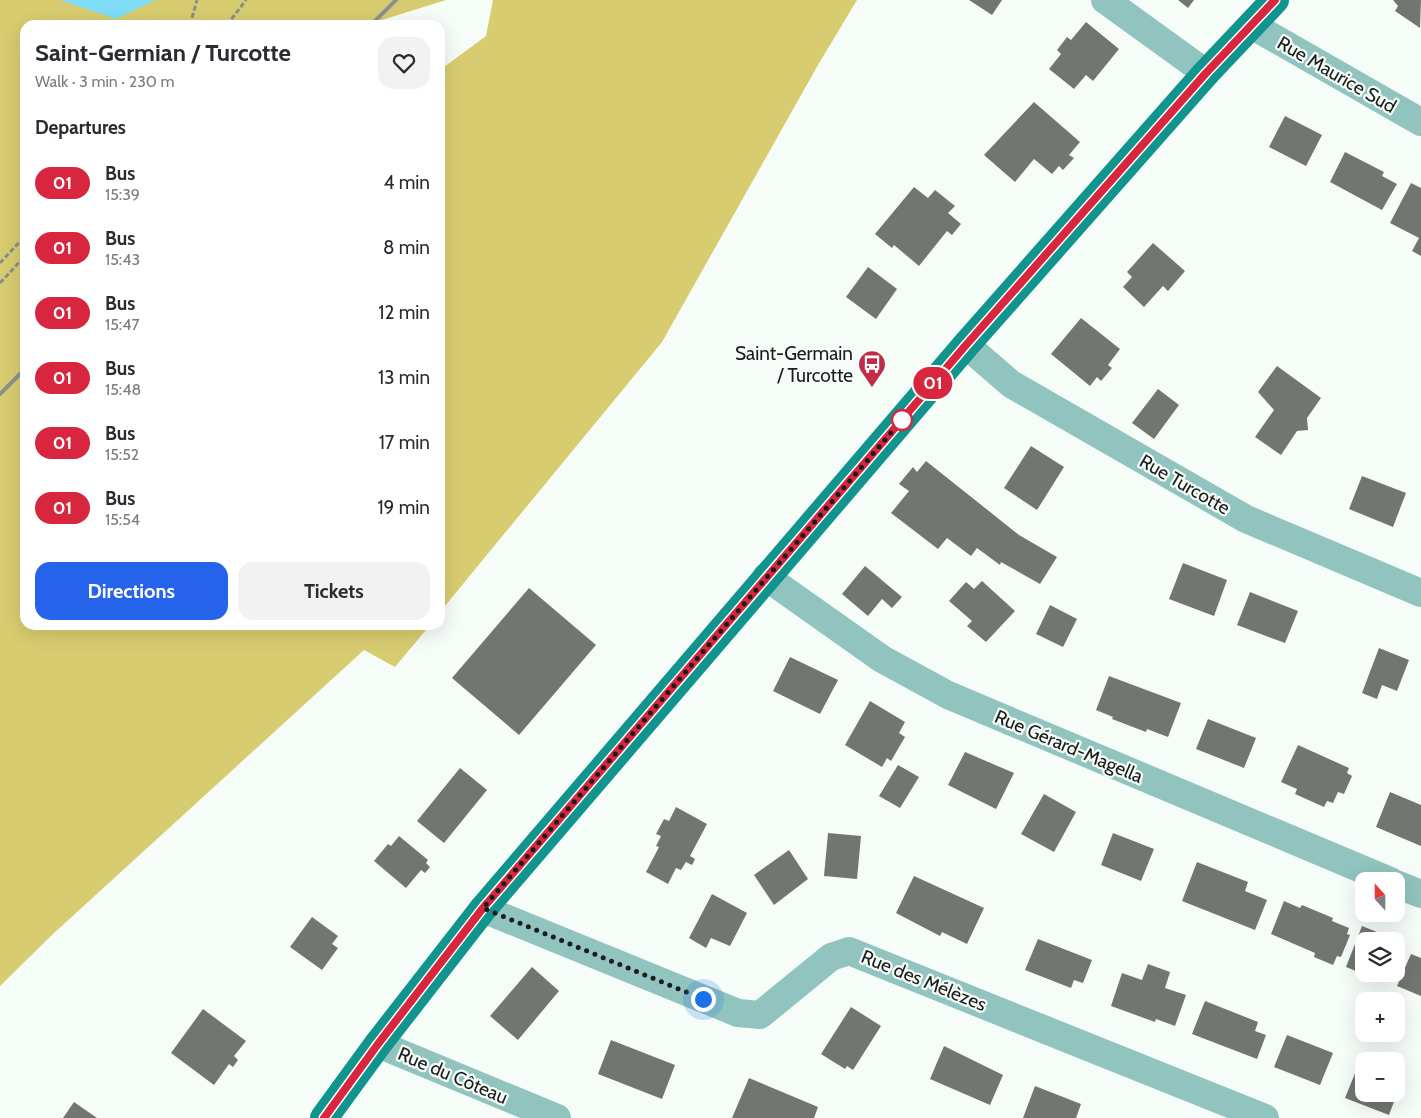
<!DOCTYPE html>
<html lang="en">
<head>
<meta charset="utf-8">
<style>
  :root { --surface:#fff; --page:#f2f2f3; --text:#2b2b33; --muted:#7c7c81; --accent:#2563eb }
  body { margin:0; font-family:Cabin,sans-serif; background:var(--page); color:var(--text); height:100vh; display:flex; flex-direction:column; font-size:19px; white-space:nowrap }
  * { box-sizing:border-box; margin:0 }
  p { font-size:16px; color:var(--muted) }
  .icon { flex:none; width:28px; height:28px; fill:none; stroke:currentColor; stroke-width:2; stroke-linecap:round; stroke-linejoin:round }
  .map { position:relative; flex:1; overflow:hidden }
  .drawer { position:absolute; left:20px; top:20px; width:425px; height:610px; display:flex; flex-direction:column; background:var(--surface); border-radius:15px; box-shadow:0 5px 20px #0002 }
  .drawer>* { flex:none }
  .badge { padding:0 10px; border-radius:16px; font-size:18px; line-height:32px }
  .needle { width:32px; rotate:339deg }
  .tools { position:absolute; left:1355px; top:872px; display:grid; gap:10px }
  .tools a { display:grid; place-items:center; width:50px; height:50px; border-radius:10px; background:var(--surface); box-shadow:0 5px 20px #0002; font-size:25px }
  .you { position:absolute; width:25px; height:25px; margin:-12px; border:4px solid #fff; border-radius:50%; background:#1a73e8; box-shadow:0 0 0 8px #1a73e833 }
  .map>.badge { position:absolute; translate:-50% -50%; box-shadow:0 0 0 2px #fff }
  h2 { padding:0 15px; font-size:19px; line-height:45px }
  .round { display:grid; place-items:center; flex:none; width:52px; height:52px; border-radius:15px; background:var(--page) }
  .headline { display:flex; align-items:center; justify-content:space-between; height:85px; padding:0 15px }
  h1 { font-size:24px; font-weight:700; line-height:38px }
  .action { display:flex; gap:10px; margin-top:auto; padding:10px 15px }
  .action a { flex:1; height:58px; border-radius:15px; background:var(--accent); color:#fff; font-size:20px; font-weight:700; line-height:58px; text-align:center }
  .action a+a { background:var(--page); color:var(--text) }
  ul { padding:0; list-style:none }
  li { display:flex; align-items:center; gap:15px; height:65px; padding:0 15px }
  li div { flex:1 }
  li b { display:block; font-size:19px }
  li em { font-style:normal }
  li .badge { min-width:55px; font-weight:700; text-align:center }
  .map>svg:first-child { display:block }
</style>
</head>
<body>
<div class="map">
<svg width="1421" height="1118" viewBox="0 0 1421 1118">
  <rect width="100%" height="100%" fill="#f6fdf8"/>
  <!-- green -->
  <g fill="#d8cc70">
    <path d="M0 0H446L366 25H25V625H430L395 667 364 650 53 934 0 986Z"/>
    <path d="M493 0H857L818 65 662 342 440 612V70L486 36Z"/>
  </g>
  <!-- water -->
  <path fill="#7fddf7" d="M60 0H155L116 19Z"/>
  <!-- building -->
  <g fill="#737670">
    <path d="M969 0H1002L992 15Z"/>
    <path d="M1178 0H1194L1188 8Z"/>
    <path d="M1393 0H1421L1420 28 1395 11 1398 6Z"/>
    <path d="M1086 22 1119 49 1093 81 1086 75 1074 89 1049 69 1061 54 1057 50 1067 37 1071 40Z"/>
    <path d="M1034 102 1080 142 1069 155 1074 158 1063 170 1059 166 1052 174 1034 159 1015 182 984 155Z"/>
    <path d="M1285 116 1322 135 1306 166 1269 147Z"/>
    <path d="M1345 152 1384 172 1382 176 1397 184 1382 210 1330 182Z"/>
    <path d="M1411 183 1421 188V256L1412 251 1419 238 1390 223Z"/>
    <path d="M914 187 928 198 935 190 955 206 948 213 961 224 952 235 947 231 919 266 894 245 892 248 875 234Z"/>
    <path d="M1153 243 1185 271 1168 291 1163 286 1144 307 1123 287 1132 277 1127 272Z"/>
    <path d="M868 267 897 289 876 319 846 297Z"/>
    <path d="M1081 318 1120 349 1108 365 1112 368 1101 381 1097 377 1090 386 1051 354Z"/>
    <path d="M1277 366 1321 398 1307 418 1308 430 1297 431 1281 455 1255 437 1274 410 1258 392Z"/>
    <path d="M1158 389 1179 405 1154 439 1132 423Z"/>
    <path d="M1031 446 1064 467 1037 510 1004 488Z"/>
    <path d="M926 461 1019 535 1057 557 1040 584 1001 562 1000 565 977 548 971 556 947 538 938 549 891 513 909 491 899 484 913 467 917 472Z"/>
    <path d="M1362 476 1406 493 1393 527 1349 509Z"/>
    <path d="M1183 563 1227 580 1214 616 1169 599Z"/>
    <path d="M865 566 902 597 892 608 882 599 868 616 842 594Z"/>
    <path d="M982 581 1015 611 986 642 967 626 972 621 949 601 966 582 974 589Z"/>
    <path d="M529 588 596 645 519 735 452 678Z"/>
    <path d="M1250 592 1298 611 1285 643 1237 625Z"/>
    <path d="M1050 605 1077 619 1063 647 1036 634Z"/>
    <path d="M1379 648 1409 660 1397 691 1382 685 1377 699 1362 693Z"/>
    <path d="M790 657 838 680 820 714 773 691Z"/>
    <path d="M1109 676 1181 703 1168 737 1147 729 1146 732 1112 719 1113 717 1096 710Z"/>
    <path d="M870 701 905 722 899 733 905 737 891 761 887 758 882 767 845 745Z"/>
    <path d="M1208 719 1256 738 1244 768 1196 749Z"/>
    <path d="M1298 745 1349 768 1347 773 1352 776 1344 794 1338 792 1333 803 1327 801 1324 807 1295 794 1297 789 1281 782Z"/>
    <path d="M965 752 1014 773 996 809 948 785Z"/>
    <path d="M898 765 919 777 900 808 879 796Z"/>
    <path d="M460 768 487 790 444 843 417 821Z"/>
    <path d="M1390 792 1421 805V846L1376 827Z"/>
    <path d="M1044 794 1076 812 1054 852 1021 834Z"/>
    <path d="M676 807 707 824 690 856 695 859 692 865 686 862 681 870 676 868 668 884 646 872 659 847 656 846 661 836 656 834 664 819 669 821Z"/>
    <path d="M828 833 861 836 857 879 824 876Z"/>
    <path d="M1113 833 1154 849 1141 881 1101 865Z"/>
    <path d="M399 836 428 860 426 863 430 867 425 873 421 870 406 888 374 861 388 844 391 846Z"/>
    <path d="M789 850 808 879 774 905 754 875Z"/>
    <path d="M1197 862 1248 882 1245 891 1267 900 1255 930 1182 901Z"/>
    <path d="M914 876 984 908 967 944 942 932 940 936 896 913Z"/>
    <path d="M712 894 747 913 730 946 711 938 706 948 689 938Z"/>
    <path d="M1284 901 1300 908 1302 905 1333 918 1332 921 1349 928 1347 934 1350 935 1341 957 1337 956 1333 965 1314 957 1315 953 1271 934Z"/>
    <path d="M312 917 338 936 332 944 338 948 322 970 290 947Z"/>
    <path d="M1362 926 1387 936 1385 941H1364V974H1387L1383 982 1346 967Z"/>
    <path d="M1038 939 1092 960 1083 983 1074 980 1071 988 1025 970Z"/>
    <path d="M1411 954 1421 958V996L1397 986Z"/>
    <path d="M1148 964 1170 972 1165 988 1186 995 1175 1026 1156 1019 1155 1022 1111 1006 1122 973 1142 980Z"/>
    <path d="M532 967 559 991 518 1040 490 1016Z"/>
    <path d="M1205 1001 1258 1022 1255 1031 1266 1035 1257 1059 1192 1034Z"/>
    <path d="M851 1007 881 1026 853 1070 847 1066 845 1069 821 1054Z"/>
    <path d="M203 1009 246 1041 234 1056 238 1060 233 1067 229 1064 214 1085 171 1053Z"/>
    <path d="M1287 1035 1333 1053 1320 1085 1274 1067Z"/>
    <path d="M611 1040 675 1065 662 1099 598 1074Z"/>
    <path d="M944 1046 1003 1075 990 1105 930 1079Z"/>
    <path d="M1358 1066 1364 1068V1094H1396V1078L1400 1080 1399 1082 1401 1083 1389 1115 1345 1098Z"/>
    <path d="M749 1078 818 1107 814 1118H732Z"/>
    <path d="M1035 1086 1081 1104 1076 1118H1023Z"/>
    <path d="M74 1102 97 1118H63Z"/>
  </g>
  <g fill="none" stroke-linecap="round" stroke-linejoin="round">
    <!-- path -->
    <g stroke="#898e8b" stroke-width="3" stroke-dasharray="5 2.5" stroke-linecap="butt">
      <path d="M190 25 197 0"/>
      <path d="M227 25 246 0"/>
      <path d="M0 263 25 236"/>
      <path d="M0 283 25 256"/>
    </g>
    <!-- street -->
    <g stroke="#91c4bf" stroke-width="28">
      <path d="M1105 0 1206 73"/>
      <path d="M1253 26 1421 122"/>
      <path d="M966 345 1011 384 1246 519 1421 593"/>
      <path d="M766 577 882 659 948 695 1390 881"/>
      <path d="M1396 884 1421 894"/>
      <path d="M483 909 738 1013 760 1015 831 957 849 951 1265 1118"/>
      <path d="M378 1044 557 1118"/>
    </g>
    <!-- primary -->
    <path stroke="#10948d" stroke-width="28" d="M324 1118 378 1044 483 909 966 345 1206 73 1275 0"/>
    <!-- rail -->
    <g stroke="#8c918e" stroke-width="4">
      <path d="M371 25 396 0"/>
      <path d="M0 394 25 369"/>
    </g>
  </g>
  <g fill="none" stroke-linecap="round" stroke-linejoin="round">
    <!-- line casing -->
    <g stroke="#fff" stroke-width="11">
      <path id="line" d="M324 1118 378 1044 483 908 966 345 1206 73 1275 0"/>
    </g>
    <!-- line -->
    <use href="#line" stroke="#d7263d" stroke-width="8"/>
    <!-- walk -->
    <path stroke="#1b1d1c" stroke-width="5" stroke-dasharray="0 9" d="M703 999 483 908 902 420"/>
  </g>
  <!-- icons -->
  <defs>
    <g id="bus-pin" transform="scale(1.4375)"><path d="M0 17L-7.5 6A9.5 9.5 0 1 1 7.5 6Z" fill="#be2d49" stroke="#f6fdf8"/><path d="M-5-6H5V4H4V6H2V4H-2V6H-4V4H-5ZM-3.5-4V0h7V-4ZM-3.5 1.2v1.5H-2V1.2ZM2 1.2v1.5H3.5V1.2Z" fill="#fff"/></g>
  </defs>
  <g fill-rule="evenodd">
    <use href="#bus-pin" x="872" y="364"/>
  </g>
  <!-- markers -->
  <circle fill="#fff" stroke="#d7263d" stroke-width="2.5" cx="902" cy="420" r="10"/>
  <g text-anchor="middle" stroke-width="4.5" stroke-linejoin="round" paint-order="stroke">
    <!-- street labels -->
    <g font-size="19" fill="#1b1d1c" stroke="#f6fdf8">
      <text transform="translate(1337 74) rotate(30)" y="7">Rue Maurice Sud</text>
      <text transform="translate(1185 484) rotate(30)" y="7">Rue Turcotte</text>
      <text transform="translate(1069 746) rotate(23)" y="7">Rue Gérard-Magella</text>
      <text transform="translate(924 980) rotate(22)" y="7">Rue des Mélèzes</text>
      <text transform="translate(453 1075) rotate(23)" y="7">Rue du Côteau</text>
    </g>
    <!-- poi labels -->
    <g font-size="19" fill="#1b1d1c" stroke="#f6fdf8" text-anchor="end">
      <text x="853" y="360">Saint-Germain<tspan x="853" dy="22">/ Turcotte</tspan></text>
    </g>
  </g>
</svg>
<div class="tools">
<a><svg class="needle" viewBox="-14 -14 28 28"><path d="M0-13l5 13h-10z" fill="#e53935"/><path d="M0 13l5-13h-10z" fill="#7c7c81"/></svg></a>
<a><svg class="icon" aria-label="layers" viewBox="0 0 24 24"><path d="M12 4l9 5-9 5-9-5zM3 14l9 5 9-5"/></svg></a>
<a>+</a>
<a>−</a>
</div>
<div class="you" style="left:703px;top:999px"></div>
<b class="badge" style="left:933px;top:383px;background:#d7263d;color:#fff">01</b>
<section class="drawer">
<div class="headline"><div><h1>Saint-Germian / Turcotte</h1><p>Walk · 3 min · 230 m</p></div><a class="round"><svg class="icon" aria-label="heart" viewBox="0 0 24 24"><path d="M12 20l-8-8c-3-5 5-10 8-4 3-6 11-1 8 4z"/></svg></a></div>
<h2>Departures</h2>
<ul>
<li><span class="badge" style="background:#d7263d;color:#fff">01</span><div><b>Bus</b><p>15:39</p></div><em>4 min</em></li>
<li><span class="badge" style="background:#d7263d;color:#fff">01</span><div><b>Bus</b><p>15:43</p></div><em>8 min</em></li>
<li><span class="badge" style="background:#d7263d;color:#fff">01</span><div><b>Bus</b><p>15:47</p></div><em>12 min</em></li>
<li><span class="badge" style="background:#d7263d;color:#fff">01</span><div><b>Bus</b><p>15:48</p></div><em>13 min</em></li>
<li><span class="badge" style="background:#d7263d;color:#fff">01</span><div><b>Bus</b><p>15:52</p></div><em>17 min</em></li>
<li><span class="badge" style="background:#d7263d;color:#fff">01</span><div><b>Bus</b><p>15:54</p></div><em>19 min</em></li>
</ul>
<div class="action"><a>Directions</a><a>Tickets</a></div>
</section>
</div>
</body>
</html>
